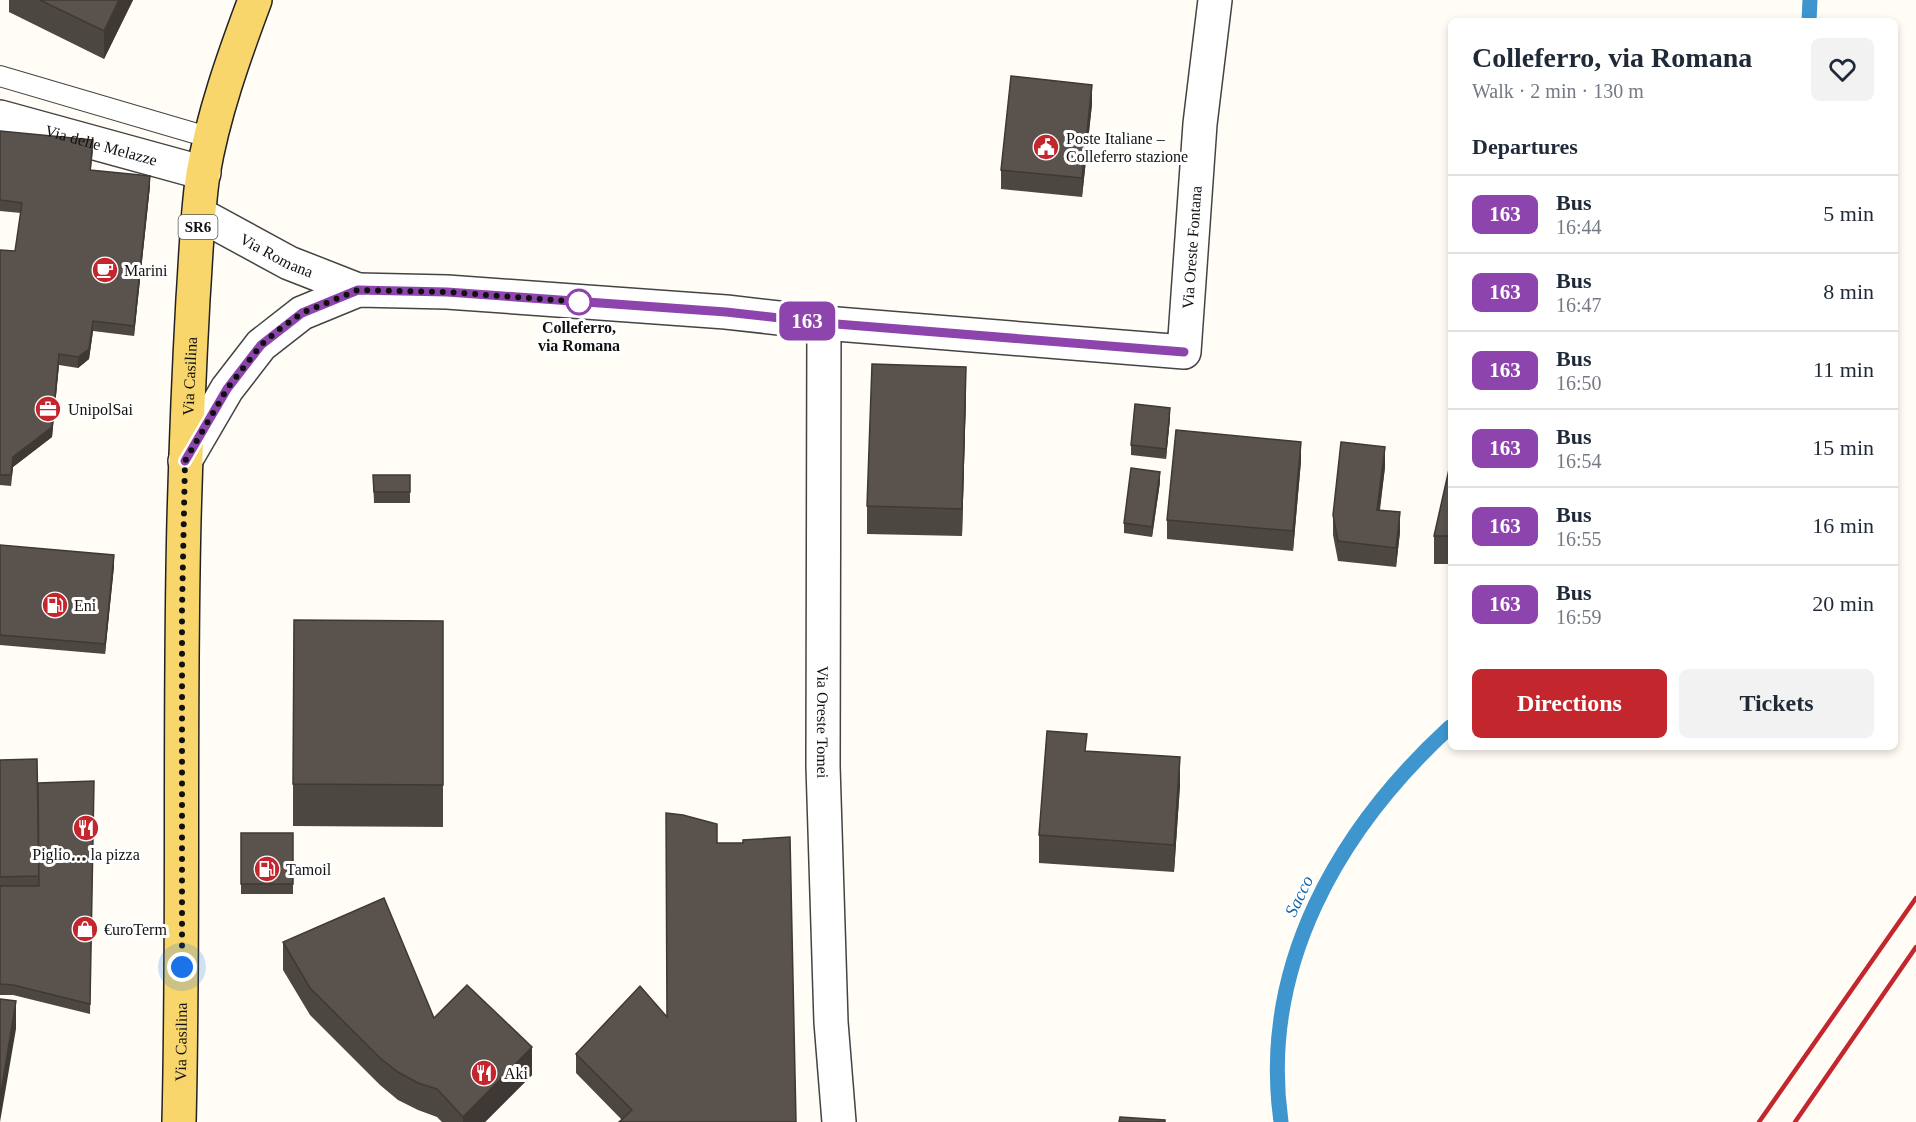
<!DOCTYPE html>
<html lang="en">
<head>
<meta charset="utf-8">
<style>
  :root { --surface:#fff; --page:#f2f2f3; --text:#1f2937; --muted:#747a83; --line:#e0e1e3; --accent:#c4262e }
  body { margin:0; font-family:Georgia,serif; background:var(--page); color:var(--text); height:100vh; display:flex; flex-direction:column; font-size:22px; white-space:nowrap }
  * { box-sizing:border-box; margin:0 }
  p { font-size:20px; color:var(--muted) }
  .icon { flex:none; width:33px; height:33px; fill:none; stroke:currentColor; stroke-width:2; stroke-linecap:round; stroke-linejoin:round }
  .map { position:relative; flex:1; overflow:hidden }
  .details { position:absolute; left:1448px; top:18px; width:450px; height:732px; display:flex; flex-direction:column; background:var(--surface); border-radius:9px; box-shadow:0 3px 9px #0003 }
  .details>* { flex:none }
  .badge { padding:0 12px; border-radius:9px; font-size:21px; line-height:39px }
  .you { position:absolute; width:30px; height:30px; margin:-15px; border:4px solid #fff; border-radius:50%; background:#1a73e8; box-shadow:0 0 0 9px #1a73e833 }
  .map>.badge { position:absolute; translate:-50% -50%; box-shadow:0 0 0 3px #fff }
  h2 { padding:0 24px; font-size:22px; line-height:54px }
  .round { display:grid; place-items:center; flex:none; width:63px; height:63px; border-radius:9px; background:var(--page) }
  .overview { display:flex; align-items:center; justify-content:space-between; height:102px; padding:0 24px }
  h1 { font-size:28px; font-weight:600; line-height:45px }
  .cta { display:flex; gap:12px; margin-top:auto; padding:12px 24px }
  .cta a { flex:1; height:69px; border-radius:9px; background:var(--accent); color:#fff; font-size:24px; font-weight:600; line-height:69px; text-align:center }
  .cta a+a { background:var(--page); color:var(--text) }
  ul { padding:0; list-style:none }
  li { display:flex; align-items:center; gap:18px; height:78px; padding:0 24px; border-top:2px solid var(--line) }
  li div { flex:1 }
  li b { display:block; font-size:22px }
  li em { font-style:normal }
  li .badge { min-width:66px; font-weight:700; text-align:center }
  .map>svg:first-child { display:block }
</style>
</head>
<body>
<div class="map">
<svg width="1916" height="1122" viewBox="0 0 1916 1122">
  <rect width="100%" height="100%" fill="#fffdf5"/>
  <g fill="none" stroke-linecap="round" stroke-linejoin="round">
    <!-- stream -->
    <g stroke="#3f96cf" stroke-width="15">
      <path d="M1809 21 1810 0"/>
      <path d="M1281 1122C1259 966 1339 829 1450 727"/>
    </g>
    <!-- lane casing -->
    <g stroke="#444" stroke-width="22">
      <path id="lane" d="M0 76 211 138"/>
    </g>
    <!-- street casing -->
    <g stroke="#444" stroke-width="36">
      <g id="street">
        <path id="s1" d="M0 117 204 173"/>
        <path id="s2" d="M199 214 289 263 358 290"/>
        <path id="s3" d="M824 323 823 766 831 1022 839 1122"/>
        <path id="s4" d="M185 461 227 389 261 345 302 313 358 290 447 292 726 312 824 323 1184 352 1200 124 1215 0"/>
      </g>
    </g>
    <!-- primary casing -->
    <g stroke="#222" stroke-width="36">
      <g id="primary">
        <path id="s5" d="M179 1122C184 921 179 721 184 520 186 446 189 372 193 299 196 257 197 215 203 174 213 115 234 56 255 0"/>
      </g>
    </g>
    <!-- lane -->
    <use href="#lane" stroke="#fff" stroke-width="20"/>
    <!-- street -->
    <use href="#street" stroke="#fff" stroke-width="33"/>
    <!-- primary -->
    <use href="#primary" stroke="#f9d66b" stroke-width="33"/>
    <!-- rail -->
    <g stroke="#c4262e" stroke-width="4.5">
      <path d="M1759 1122 1916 898"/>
      <path d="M1795 1122 1916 947"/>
    </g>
  </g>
  <!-- wall -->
  <g fill="#4d4742">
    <path d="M9 0H133L104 59 9 12Z"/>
    <path d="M1092 104 1082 197 1001 189V170Z"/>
    <path d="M0 131 93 150 91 170 150 186 134 336 93 331 89 359 78 368 59 365 52 437 13 467 11 486 0 485V250L15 251 21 213 0 211Z"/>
    <path d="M966 395 962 536 867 534V506Z"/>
    <path d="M1170 418 1166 459 1131 455V445Z"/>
    <path d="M1301 461 1293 551 1167 539V520Z"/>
    <path d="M1450 465V564H1434V536Z"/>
    <path d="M1385 467 1380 510 1400 532 1396 567 1338 561 1333 535V515Z"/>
    <path d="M373 475H410V503H374Z"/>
    <path d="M1160 482 1152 537 1124 533V523Z"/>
    <path d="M0 545 114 566 105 654 0 645Z"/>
    <path d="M443 621V827L293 826V784Z"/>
    <path d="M1087 751 1180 785 1174 872 1039 863V835Z"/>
    <path d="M0 760 38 849 94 781 90 1014 13 995H0Z"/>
    <rect x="241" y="833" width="52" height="61"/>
    <path d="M717 843 796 1122 622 1120 576 1073V1054L667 1017Z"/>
    <path d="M283 942 434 1018 532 1075 485 1122H442L437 1117 418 1110 398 1100 380 1085 310 1015 283 970Z"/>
  </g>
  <!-- shaded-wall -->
  <g fill="#3f3936">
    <path d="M119 0H133L104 59V31Z"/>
    <path d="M1092 85V104L1082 197V178Z"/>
    <path d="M150 176V186L134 336V326Z"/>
    <path d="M93 321V331L89 359 78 368V357Z"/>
    <path d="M59 354V365L52 437 13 467 11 486 13 457Z"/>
    <path d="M966 367V395L962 536V509Z"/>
    <path d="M1170 408V418L1166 459V449Z"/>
    <path d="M1301 442V461L1293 551V531Z"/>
    <path d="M1385 447V467L1377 529V510Z"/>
    <path d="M1160 472V482L1152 537V527Z"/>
    <path d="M1400 512V532L1396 567V548Z"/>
    <path d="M114 555V566L105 654V644Z"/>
    <path d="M1180 757V785L1174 872V845Z"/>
    <path d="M16 1001V1029L0 1122V1098Z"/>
    <path d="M532 1047V1075L485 1122H463V1117Z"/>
  </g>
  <!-- building -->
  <g fill="#5a524d" stroke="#3f3936" stroke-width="1.5">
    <path d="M40 0H119L104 31Z"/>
    <path d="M1011 76 1092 85 1082 178 1001 170Z"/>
    <path d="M0 131 93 140 90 170 150 176 134 326 93 321 89 349 78 357 59 354 52 427 13 457 11 475H0V250L15 251 22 203 0 200Z"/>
    <path d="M872 364 966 367 962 509 867 506Z"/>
    <path d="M1135 404 1170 408 1166 449 1131 445Z"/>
    <path d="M1176 430 1301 442 1293 531 1167 520Z"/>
    <path d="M1341 442 1385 447 1377 510 1400 512 1396 548 1338 541 1333 515Z"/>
    <path d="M1450 465V536H1434Z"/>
    <path d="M1131 468 1160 472 1152 527 1124 523Z"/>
    <path d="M373 475H410V492H374Z"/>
    <path d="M0 545 114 555 105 644 0 635Z"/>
    <path d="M294 620 443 621V785L293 784Z"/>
    <path d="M1047 731 1087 734 1085 751 1180 757 1174 845 1039 835Z"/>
    <path d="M37 759 39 876 0 877V760Z"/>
    <path d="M94 781 90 1004 13 985 0 984V886H39L38 783Z"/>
    <path d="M666 813 683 815 717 824V843H743V840L790 837 796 1122H619L632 1110 576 1054 640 986 667 1017Z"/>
    <rect x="241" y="833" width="52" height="51"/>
    <path d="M384 898 434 1018 467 985 532 1047 463 1117 437 1089 418 1083 398 1072 380 1058 310 988 283 942Z"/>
    <path d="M0 999 16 1001 0 1098Z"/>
    <path d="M1120 1117 1165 1120V1122H1119Z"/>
  </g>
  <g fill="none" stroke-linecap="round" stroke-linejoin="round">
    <!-- line casing -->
    <g stroke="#fff" stroke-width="14">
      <path id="line" d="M185 461 227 389 261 345 302 313 358 290 447 292 726 312 824 323 1184 352"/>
    </g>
    <!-- line -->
    <use href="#line" stroke="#8e44ad" stroke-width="9"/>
    <!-- walk -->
    <path stroke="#111" stroke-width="6" stroke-dasharray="0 10.8" d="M182 967V610L185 461 227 389 261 345 281 328 302 313 358 290 447 292 581 302H579"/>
  </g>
  <!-- icons -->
  <defs>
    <g id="civic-disc" transform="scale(1.35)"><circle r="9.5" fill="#c4262e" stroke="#fff"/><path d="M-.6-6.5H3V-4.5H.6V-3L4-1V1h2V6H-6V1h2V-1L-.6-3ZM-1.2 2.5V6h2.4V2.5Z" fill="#fff"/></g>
    <g id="cafe-disc" transform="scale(1.35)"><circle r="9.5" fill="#c4262e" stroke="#fff"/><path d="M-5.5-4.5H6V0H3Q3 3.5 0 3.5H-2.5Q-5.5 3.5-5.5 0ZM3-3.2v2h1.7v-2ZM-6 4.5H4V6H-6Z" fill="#fff"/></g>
    <g id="office-disc" transform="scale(1.35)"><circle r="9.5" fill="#c4262e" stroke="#fff"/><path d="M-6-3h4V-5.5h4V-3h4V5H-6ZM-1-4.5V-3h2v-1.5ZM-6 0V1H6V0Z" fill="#fff"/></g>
    <g id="fuel-disc" transform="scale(1.35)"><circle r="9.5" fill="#c4262e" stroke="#fff"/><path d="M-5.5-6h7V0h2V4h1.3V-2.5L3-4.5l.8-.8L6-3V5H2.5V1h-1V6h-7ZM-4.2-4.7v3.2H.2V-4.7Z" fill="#fff"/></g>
    <g id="restaurant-disc" transform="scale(1.35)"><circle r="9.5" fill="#c4262e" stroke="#fff"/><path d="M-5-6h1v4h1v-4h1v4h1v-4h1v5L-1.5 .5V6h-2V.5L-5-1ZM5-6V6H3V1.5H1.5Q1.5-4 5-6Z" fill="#fff"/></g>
    <g id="shop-disc" transform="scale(1.35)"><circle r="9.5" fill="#c4262e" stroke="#fff"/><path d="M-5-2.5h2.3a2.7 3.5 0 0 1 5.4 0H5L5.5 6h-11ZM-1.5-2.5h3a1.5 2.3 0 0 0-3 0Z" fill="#fff"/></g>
  </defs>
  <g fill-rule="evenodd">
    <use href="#civic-disc" x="1046" y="147"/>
    <use href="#cafe-disc" x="105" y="270"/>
    <use href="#office-disc" x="48" y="409"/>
    <use href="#fuel-disc" x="55" y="605"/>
    <use href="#restaurant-disc" x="86" y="828"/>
    <use href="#fuel-disc" x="267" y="869"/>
    <use href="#shop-disc" x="85" y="929"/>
    <use href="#restaurant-disc" x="484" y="1073"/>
  </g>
  <!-- markers -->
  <circle fill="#fff" stroke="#8e44ad" stroke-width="3" cx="579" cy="302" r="12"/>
  <g text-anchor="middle" stroke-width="6" stroke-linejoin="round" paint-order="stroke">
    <!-- shield labels -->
    <rect fill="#fff" stroke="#585858" stroke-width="1.5" x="178.5" y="215" width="39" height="24" rx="4.5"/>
    <g font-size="15" font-weight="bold" fill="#111">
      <text x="198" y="232">SR6</text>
    </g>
    <!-- poi labels -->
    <g font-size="16" fill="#111" stroke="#fff" text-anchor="start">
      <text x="1066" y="144">Poste Italiane –<tspan x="1066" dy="18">Colleferro stazione</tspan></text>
      <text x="124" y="276">Marini</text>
      <text x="68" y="415">UnipolSai</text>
      <text x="74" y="611">Eni</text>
      <text x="86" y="860" text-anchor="middle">Piglio… la pizza</text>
      <text x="286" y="875">Tamoil</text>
      <text x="104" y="935">€uroTerm</text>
      <text x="504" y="1079">Aki</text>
    </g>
    <!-- street labels -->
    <g font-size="16" fill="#111" stroke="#fff">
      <text dy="6" stroke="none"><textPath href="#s1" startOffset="105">Via delle Melazze</textPath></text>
      <text dy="6" stroke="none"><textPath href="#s4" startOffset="1185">Via Oreste Fontana</textPath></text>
      <text dy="6" stroke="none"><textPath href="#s2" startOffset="88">Via Romana</textPath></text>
      <text dy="6" stroke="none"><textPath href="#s5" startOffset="746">Via Casilina</textPath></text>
      <text dy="6" stroke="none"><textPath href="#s3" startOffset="399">Via Oreste Tomei</textPath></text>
      <text dy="6" stroke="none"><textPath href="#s5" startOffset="80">Via Casilina</textPath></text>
    </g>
    <!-- stop labels -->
    <g font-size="16" font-weight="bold" fill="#111" stroke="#fff">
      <text x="579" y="333">Colleferro,<tspan x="579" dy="18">via Romana</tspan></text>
    </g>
    <!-- water labels -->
    <g font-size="18" font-style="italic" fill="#1768a6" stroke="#fff">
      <text transform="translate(1299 896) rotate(-64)" y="6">Sacco</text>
    </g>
  </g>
</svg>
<div class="you" style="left:182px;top:967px"></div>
<b class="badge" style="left:807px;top:321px;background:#8e44ad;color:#fff">163</b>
<section class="details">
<div class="overview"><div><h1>Colleferro, via Romana</h1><p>Walk · 2 min · 130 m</p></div><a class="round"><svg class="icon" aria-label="heart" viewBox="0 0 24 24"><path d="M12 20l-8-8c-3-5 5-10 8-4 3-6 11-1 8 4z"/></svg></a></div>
<h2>Departures</h2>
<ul>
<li><span class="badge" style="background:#8e44ad;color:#fff">163</span><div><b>Bus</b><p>16:44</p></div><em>5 min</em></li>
<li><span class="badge" style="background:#8e44ad;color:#fff">163</span><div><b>Bus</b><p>16:47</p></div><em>8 min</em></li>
<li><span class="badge" style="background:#8e44ad;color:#fff">163</span><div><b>Bus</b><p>16:50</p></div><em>11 min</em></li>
<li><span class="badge" style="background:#8e44ad;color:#fff">163</span><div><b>Bus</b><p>16:54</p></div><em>15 min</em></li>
<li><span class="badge" style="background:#8e44ad;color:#fff">163</span><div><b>Bus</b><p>16:55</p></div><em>16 min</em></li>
<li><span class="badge" style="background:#8e44ad;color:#fff">163</span><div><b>Bus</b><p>16:59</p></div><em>20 min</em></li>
</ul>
<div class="cta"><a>Directions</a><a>Tickets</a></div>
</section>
</div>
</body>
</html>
